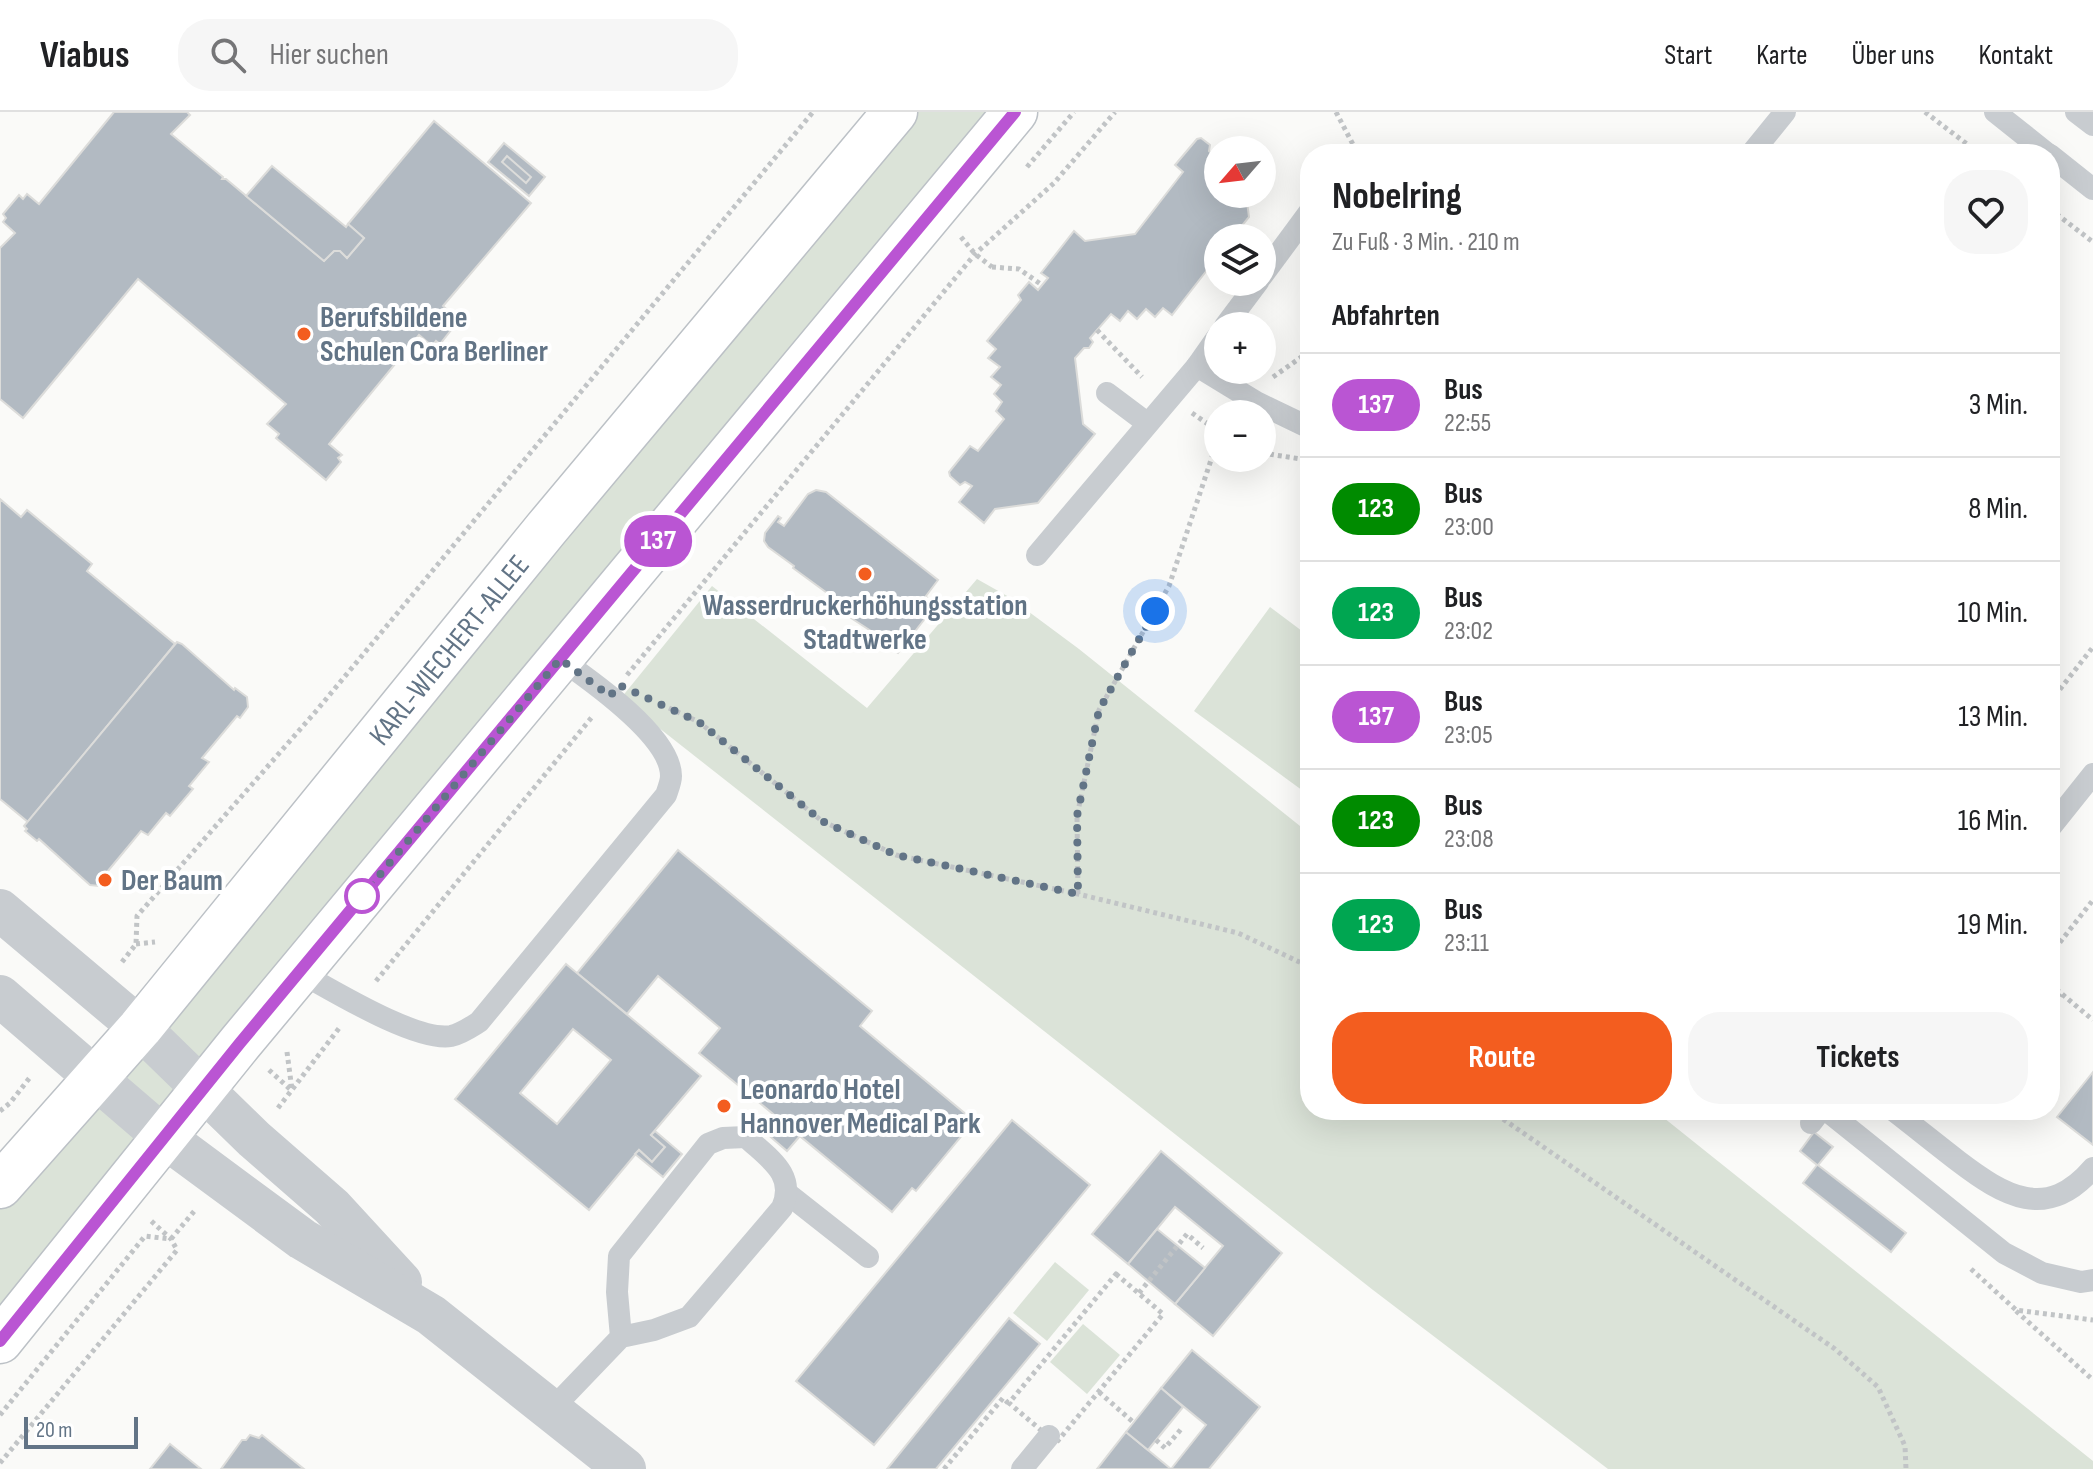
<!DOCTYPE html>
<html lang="de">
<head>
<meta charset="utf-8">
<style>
  :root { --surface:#fff; --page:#f6f6f6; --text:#202124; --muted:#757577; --line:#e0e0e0; --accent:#f35d1f }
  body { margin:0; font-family:"Sofia Sans Condensed",sans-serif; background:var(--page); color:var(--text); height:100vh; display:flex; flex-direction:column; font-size:30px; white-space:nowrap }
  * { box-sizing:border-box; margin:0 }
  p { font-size:26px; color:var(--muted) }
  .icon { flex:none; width:44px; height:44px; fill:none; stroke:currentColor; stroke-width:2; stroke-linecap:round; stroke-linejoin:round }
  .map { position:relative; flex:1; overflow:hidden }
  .panel { position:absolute; left:1300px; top:32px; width:760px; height:976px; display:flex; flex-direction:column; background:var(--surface); border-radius:32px; box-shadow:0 8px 32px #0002 }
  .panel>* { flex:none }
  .badge { padding:0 16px; border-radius:26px; font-size:28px; line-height:52px }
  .needle { width:52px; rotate:242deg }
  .fabs { position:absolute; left:1204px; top:24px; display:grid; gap:16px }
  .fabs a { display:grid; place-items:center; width:72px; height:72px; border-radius:50%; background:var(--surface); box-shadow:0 8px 32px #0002; font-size:40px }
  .scale { position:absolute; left:24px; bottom:20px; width:114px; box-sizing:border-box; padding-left:8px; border:4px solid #627486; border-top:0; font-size:22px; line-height:28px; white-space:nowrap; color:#627486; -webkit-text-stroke:6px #fff; paint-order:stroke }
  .you { position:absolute; width:40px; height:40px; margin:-20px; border:6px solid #fff; border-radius:50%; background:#1a73e8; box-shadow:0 0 0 12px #1a73e833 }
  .map>.badge { position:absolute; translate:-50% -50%; box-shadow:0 0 0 4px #fff }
  h2 { padding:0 32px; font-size:30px; line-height:72px }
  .round { display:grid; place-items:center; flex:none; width:84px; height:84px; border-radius:32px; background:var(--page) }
  .summary { display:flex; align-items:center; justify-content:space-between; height:136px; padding:0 32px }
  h1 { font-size:38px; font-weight:700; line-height:60px }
  .action { display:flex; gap:16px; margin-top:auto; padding:16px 32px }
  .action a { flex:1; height:92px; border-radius:32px; background:var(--accent); color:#fff; font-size:32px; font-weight:700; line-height:92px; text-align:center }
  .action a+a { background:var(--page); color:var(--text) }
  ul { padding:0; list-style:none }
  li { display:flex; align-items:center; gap:24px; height:104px; padding:0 32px; border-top:2px solid var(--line) }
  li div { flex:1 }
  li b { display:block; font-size:30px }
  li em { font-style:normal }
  li .badge { min-width:88px; font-weight:700; text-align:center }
  header { display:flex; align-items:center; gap:48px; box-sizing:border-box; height:112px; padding:0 40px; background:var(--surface); border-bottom:2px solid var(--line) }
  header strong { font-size:38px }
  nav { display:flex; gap:44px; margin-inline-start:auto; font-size:28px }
  .search { width:560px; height:72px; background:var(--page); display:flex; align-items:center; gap:20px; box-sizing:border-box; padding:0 28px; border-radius:32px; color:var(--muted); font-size:30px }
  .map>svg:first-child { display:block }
</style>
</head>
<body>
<header>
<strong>Viabus</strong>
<div class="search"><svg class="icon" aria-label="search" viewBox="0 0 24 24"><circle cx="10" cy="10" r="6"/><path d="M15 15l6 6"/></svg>Hier suchen</div>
<nav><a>Start</a><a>Karte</a><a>Über uns</a><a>Kontakt</a></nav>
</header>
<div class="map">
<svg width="2093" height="1357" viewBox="0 0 2093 1357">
  <rect width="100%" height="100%" fill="#fafaf8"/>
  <!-- green -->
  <g fill="#dbe3d8">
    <path d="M895 0H1016L0 1229V1080Z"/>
    <path d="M977 467 1009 485 1079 537 1310 722V998H1654L2093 1349V1357H1608L1373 1178 621 586 712 474 867 596Z"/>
    <path d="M1270 495 1310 525V684L1194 599Z"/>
    <path d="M1055 1150 1089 1178 1047 1229 1013 1201Z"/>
    <path d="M1083 1212 1120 1243 1087 1282 1050 1250Z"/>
  </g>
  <!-- building -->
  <g fill="#b2bac2" stroke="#dcdcda" stroke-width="2" fill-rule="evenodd">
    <path d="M114 0H187L190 3 171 22 223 65 222 67H226L324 149 334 139H340L347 146 364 126 348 112 434 9 531 91 443 194 455 205 451 209 455 213 440 232 436 229 432 234 419 223 329 332 342 343 338 346 341 350 326 368 276 326 279 322 267 312 286 292 138 167 23 306 0 287V136L15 121 3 110 6 106 3 102 19 83 23 87 27 82 39 92Z"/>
    <path d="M1201 26 1210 33 1209 39 1216 44 1218 41V82H1246L1249 105 1232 126H1218V144L1172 203 1163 196 1155 205 1146 197 1137 207 1128 199 1120 209 1111 202 1090 226 1093 230 1089 236H1084L1075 246 1083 312 1095 322 1038 391 995 397 984 411 959 390 972 374 965 370 960 373 950 364 949 360 970 334 978 339 1004 307 996 299 1002 290 994 282 1001 273 991 265 1000 255 988 246 996 237 987 229 1021 188 1018 183 1029 170 1038 178 1048 166 1041 161 1074 119 1085 129 1135 122 1183 60 1175 53 1197 27Z"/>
    <path d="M504 31 545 65 529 84 488 50Z"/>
    <path d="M507 44 531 65 526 71 502 50Z"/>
    <path d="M272 54 346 115 348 112 364 126 347 146 340 139H334L324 149 246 84Z"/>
    <path d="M816 378 826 380 938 468 926 484 931 493 927 504 898 541 895 539 897 536 848 504 836 492 838 489 793 456 794 454 768 435 764 429 765 421 778 404 781 406 778 410 784 414 808 382Z"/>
    <path d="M0 387 21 405 27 398 92 452 87 459 175 532 28 710 0 687Z"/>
    <path d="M177 530 182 532 234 578 235 576 247 585 248 595 240 606 237 604 202 646 209 650 189 674 193 677 170 704 166 701 148 723 141 719 107 760 109 762 99 774 90 773 39 727 37 729 25 719 27 717 24 714Z"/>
    <path d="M678 738 872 899 860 914 974 1009 916 1079 912 1076 892 1100 699 941 720 916 658 864 627 902 577 861Z"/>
    <path d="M566 852 701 964 651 1023 665 1035 652 1050 639 1038 589 1098 455 987ZM573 917 611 948 557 1012 520 981Z"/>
    <path d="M2093 960V1033L2057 1005Z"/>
    <path d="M779 1006 800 1024 787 1039 766 1021Z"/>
    <path d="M1012 1008 1090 1073 874 1333 796 1269Z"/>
    <path d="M655 1019 682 1042 663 1065 635 1042 639 1038 652 1050 665 1035 651 1023Z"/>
    <path d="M1814 1020 1833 1035 1818 1053 1906 1121 1891 1140 1803 1071 1817 1053 1800 1039Z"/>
    <path d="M1161 1039 1282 1141 1213 1224 1175 1192 1223 1134 1175 1095 1128 1152 1092 1122Z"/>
    <path d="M1157 1117 1205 1156 1175 1192 1128 1152Z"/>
    <path d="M1009 1206 1040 1232 936 1357H887Z"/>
    <path d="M1192 1238 1260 1295 1209 1357H1097L1126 1320 1171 1357 1206 1313 1161 1276Z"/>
    <path d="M1161 1276 1183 1295 1148 1338 1126 1320Z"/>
    <path d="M250 1323 259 1326 262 1323 304 1357H221L242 1328H246Z"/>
    <path d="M170 1332 201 1357H150Z"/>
  </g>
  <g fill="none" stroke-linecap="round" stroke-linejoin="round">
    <!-- secondary casing -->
    <g stroke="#bcc1c6" stroke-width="47">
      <g id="secondary">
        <path d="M0 1074 140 916 546 417 895 0"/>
        <path d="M0 1229 240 931 1015 0"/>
      </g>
    </g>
    <!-- path -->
    <g stroke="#c1c4c6" stroke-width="5" stroke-dasharray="4 4" stroke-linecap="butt">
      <path d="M1336 0 1358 42"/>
      <path d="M1925 0 1980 42"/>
      <path d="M1027 55 1074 0"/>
      <path d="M2050 97 2093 130"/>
      <path d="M961 125 975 142 992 155"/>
      <path d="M992 155 1019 157 1042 173"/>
      <path d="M1097 218 1142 265"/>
      <path d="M1273 265 1310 239"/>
      <path d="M1192 301 1218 319"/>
      <path d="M1262 341 1301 347"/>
      <path d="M627 563 975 142 1054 71 1115 0"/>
      <path d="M2050 590 2093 535"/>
      <path d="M669 596 699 610 822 709 896 743 1078 782 1238 821 1310 855"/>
      <path d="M1078 782 1077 704 1099 598 1169 474 1218 327"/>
      <path d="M136 832 155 830"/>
      <path d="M2050 843 2093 788"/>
      <path d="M122 850 136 832 137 804 317 598 813 0"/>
      <path d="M376 869 592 605"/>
      <path d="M2050 872 2093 908"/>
      <path d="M2050 897 2061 882"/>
      <path d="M287 940 292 978"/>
      <path d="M269 958 291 978"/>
      <path d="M278 996 340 915"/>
      <path d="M1490 998 1835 1237 1878 1275 1905 1334 1906 1357"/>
      <path d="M0 999 10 991 31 964"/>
      <path d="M171 1127 196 1097"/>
      <path d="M1971 1157 2016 1198 2093 1208"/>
      <path d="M1116 1162 1163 1202 1056 1331 1009 1291Z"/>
      <path d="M1139 1181 1187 1122 1203 1136"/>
      <path d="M2016 1199 2093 1268"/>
      <path d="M1099 1280 1133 1310"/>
      <path d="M0 1303 145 1124 170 1127"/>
      <path d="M1156 1328 1165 1336 1182 1316"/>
      <path d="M0 1351 177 1138 171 1127 149 1107"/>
      <path d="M944 1357 1003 1286 1008 1291"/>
    </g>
    <!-- service -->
    <g stroke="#c8ccd0" stroke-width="22">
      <path d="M1995 0 2048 42"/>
      <path d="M2076 0 2093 13"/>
      <path d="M1751 42 1785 0"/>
      <path d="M2050 43 2093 77"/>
      <path d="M1262 164 1310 99"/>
      <path d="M1225 214 1258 170"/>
      <path d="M1197 254 1256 290 1310 316"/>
      <path d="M1107 281 1147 311"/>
      <path d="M1037 443 1197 254 1218 224"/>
      <path d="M2050 716 2093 662"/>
      <path d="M299 860C332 878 416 930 451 924 461 922 471 915 479 910L666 683C668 677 671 670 671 664 671 624 590 568 560 547"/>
      <path d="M1826 998 2004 1141 2042 1161 2081 1170 2093 1168"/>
      <path d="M1893 998C1915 1015 1936 1032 1958 1049 2004 1084 2047 1110 2093 1056"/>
      <path d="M1811 1011 1821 998"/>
      <path d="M788 1082 868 1145"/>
      <path d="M551 1298 621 1225 654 1218 689 1205 782 1096C797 1062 768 1046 746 1025L723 1026 708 1032 619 1144 617 1180 621 1225"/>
      <path d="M1022 1357 1049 1324"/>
    </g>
    <!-- minor -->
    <g stroke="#c8ccd0" stroke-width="42">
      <path d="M0 798 140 916 254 1027 332 1095 401 1170"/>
      <path d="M0 884 164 1025 302 1127 431 1203 625 1357"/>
    </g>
    <!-- secondary -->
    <use href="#secondary" stroke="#fff" stroke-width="44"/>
  </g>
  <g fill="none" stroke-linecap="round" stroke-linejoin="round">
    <!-- line casing -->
    <g stroke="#fff" stroke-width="18">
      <path id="line" d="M0 1229 240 931 1015 0"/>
    </g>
    <!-- line -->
    <use href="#line" stroke="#ba55d3" stroke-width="12"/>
    <!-- walk -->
    <path stroke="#627486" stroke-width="8" stroke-dasharray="0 14.4" d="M362 784 560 547 610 584 619 573 699 610 822 709 896 743 1078 782 1077 704 1099 598 1155 499"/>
  </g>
  <!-- markers -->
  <g fill="#f35d1f" stroke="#fff" stroke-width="3">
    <circle cx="304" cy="222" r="8"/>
    <circle cx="865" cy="462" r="8"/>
    <circle cx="105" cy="768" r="8"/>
    <circle cx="724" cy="994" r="8"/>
  </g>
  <circle fill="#fff" stroke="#ba55d3" stroke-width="4" cx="362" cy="784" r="16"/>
  <g text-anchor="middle" stroke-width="8" stroke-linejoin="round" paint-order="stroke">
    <!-- poi labels -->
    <g font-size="30" font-weight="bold" fill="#627486" stroke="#fff" text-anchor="start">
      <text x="320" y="215">Berufsbildene<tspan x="320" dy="34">Schulen Cora Berliner</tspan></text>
      <text x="865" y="503" text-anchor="middle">Wasserdruckerhöhungsstation<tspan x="865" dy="34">Stadtwerke</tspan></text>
      <text x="121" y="778">Der Baum</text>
      <text x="740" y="987">Leonardo Hotel<tspan x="740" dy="34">Hannover Medical Park</tspan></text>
    </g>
    <!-- street labels -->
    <g font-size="30" fill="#627486" stroke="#fff">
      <text transform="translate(449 538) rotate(-51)" y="10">KARL-WIECHERT-ALLEE</text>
    </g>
  </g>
</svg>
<div class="fabs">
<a><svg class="needle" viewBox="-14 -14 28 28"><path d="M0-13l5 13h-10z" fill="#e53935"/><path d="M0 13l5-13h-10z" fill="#757577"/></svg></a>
<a><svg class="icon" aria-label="layers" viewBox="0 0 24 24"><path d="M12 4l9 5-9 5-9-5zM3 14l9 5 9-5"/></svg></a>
<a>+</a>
<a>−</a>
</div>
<div class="scale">20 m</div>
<div class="you" style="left:1155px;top:499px"></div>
<b class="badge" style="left:658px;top:429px;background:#ba55d3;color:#fff">137</b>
<section class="panel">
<div class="summary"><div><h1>Nobelring</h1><p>Zu Fuß · 3 Min. · 210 m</p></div><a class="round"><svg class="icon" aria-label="heart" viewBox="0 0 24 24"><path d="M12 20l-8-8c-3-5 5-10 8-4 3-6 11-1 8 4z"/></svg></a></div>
<h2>Abfahrten</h2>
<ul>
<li><span class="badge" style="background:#ba55d3;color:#fff">137</span><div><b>Bus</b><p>22:55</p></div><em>3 Min.</em></li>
<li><span class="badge" style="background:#008b00;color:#fff">123</span><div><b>Bus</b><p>23:00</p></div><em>8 Min.</em></li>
<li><span class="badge" style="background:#00a651;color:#fff">123</span><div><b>Bus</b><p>23:02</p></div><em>10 Min.</em></li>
<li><span class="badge" style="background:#ba55d3;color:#fff">137</span><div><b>Bus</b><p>23:05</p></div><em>13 Min.</em></li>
<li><span class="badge" style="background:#008b00;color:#fff">123</span><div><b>Bus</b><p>23:08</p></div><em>16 Min.</em></li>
<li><span class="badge" style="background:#00a651;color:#fff">123</span><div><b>Bus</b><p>23:11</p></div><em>19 Min.</em></li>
</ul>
<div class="action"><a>Route</a><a>Tickets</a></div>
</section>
</div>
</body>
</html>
